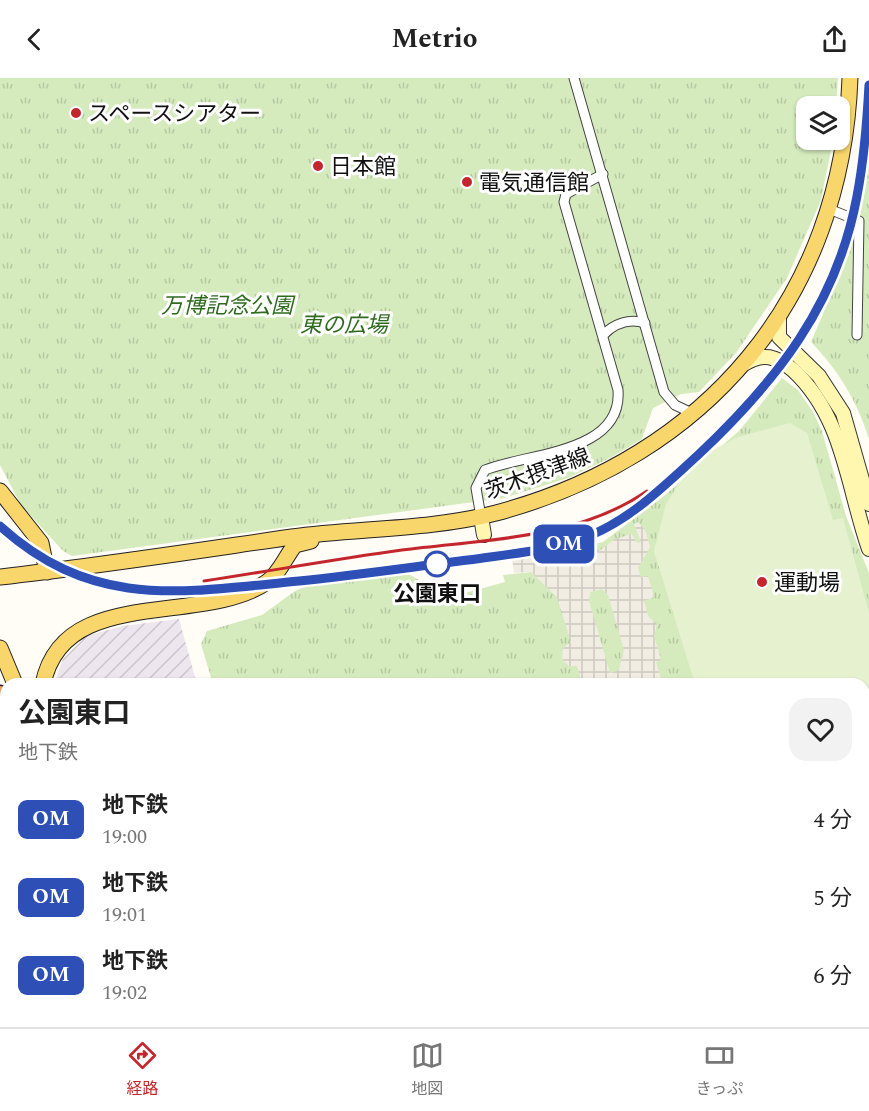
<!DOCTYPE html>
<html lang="ja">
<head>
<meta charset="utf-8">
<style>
  :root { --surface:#fff; --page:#f2f2f2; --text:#222; --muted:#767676; --line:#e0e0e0; --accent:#c4262e }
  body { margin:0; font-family:Spectral,"Noto Sans JP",serif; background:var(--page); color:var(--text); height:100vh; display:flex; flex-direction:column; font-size:22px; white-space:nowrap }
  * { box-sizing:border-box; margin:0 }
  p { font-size:20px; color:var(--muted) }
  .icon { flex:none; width:33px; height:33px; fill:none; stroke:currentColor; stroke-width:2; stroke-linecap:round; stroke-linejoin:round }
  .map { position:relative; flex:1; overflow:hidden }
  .drawer { position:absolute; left:0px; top:600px; width:870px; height:350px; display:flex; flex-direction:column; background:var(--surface); border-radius:18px 18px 0 0; box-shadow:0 2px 4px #0004 }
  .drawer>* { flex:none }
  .badge { padding:0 12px; border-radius:9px; font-size:21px; line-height:39px }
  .fabs { position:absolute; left:796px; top:18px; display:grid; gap:12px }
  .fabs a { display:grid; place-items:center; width:54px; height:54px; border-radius:12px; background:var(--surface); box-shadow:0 2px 4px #0004; font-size:30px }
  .map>.badge { position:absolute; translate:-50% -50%; box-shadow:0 0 0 3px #fff }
  .round { display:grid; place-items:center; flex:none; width:63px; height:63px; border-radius:18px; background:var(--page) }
  .summary { display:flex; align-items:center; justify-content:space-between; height:102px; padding:0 18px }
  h1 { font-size:28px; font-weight:700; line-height:45px }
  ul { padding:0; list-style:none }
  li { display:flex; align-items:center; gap:18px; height:78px; padding:0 18px }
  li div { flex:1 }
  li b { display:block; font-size:22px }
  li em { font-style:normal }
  li .badge { min-width:66px; font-weight:700; text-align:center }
  header { display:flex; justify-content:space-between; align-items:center; height:78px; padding:0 18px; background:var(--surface); font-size:27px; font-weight:700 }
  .tabs { display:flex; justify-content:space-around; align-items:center; height:84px; border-top:2px solid var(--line); background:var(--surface); font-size:16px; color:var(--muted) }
  .tabs a { display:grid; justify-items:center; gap:3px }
  .tabs .active { color:var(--accent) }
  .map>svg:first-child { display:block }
</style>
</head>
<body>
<header><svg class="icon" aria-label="back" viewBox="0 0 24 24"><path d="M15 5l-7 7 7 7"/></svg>Metrio<svg class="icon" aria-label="share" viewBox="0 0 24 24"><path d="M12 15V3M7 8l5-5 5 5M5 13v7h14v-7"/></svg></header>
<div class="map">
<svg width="869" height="949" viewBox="0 0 869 949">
  <defs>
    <pattern id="industrial-furrows" width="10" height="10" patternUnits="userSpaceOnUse" patternTransform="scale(1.5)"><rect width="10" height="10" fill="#eee6ef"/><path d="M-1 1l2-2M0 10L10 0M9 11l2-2" fill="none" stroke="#cbc4cc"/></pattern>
    <pattern id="forest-firs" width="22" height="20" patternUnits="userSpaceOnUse" patternTransform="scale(1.5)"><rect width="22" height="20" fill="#b9dc9c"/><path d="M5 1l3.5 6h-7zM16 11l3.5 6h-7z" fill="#9ebc85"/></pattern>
    <pattern id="park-tufts" width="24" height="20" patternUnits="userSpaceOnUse" patternTransform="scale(1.5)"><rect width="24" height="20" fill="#d5ebbd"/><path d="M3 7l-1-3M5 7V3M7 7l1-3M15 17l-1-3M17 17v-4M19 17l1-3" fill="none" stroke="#b6c8a1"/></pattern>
    <pattern id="plaza-grid" width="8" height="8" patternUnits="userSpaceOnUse" patternTransform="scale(1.5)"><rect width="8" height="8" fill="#f1ede2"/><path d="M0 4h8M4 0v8" fill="none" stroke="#cecac1"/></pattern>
  </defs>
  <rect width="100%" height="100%" fill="#fffdf5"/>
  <!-- industrial -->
  <g fill="url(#industrial-furrows)">
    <path d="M179 541 197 606H54L63 581 86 558 123 548Z"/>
    <path d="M169 944H294L296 949H172Z"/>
  </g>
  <!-- forest -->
  <g fill="url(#forest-firs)">
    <path d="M869 655V739L864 746V656Z"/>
    <path d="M726 944H759L758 949H724Z"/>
  </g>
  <!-- park -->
  <g fill="url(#park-tufts)">
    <path d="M0 0H838L836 28H807V62H833L821 122 787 200 736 275 699 314 681 316 653 330 642 361 612 379 568 400 504 420 72 478 63 473 21 427 0 387Z"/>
    <path d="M869 87V361C857 323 839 293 811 264 837 204 858 153 869 87Z"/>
    <path d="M782 300 798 312 813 334 822 353 846 438 869 495V638L864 639V606H213L201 566 207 553 262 537 295 513 315 504 405 494 440 514 454 518 505 504 503 497 531 494 529 479 603 464 665 417 739 353Z"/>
    <path d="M312 944H708L707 949H314Z"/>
  </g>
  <!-- pitch -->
  <g fill="#e6f2cf">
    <path d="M790 345 807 355 833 442 843 440 869 535V616L864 618V606H695L654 473 666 426 684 398 701 378 738 359Z"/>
    <path d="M350 944H662L660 949H351Z"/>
  </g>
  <!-- plaza -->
  <path fill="url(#plaza-grid)" fill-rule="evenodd" d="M638 444 645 452 650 469 638 490 641 499 648 498 654 519 644 523 648 538 657 547 654 558 661 582 656 584 662 604 654 606H577L581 602 577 588H569L562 581 563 570 571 564 557 519 531 494 514 495 512 481 598 474 615 461 632 456 637 465 641 464 634 446ZM602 511 608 517 624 572 619 592 610 595 589 523 590 514Z"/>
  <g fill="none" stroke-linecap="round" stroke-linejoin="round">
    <!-- street casing -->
    <g stroke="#444" stroke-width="11">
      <g id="street">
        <path d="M574 0 664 314 675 327 694 336"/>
        <path d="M829 131 859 143 857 257"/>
        <path d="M603 257C614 246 629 240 645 245"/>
        <path d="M481 439 476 410 485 392C526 375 623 376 618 312L564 124 566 116 603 96"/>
        <path d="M864 840H869"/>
      </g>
    </g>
    <!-- secondary casing -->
    <g stroke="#333" stroke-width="16">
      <g id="secondary">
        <path d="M779 239V259L819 298 843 335 869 426"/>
        <path d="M744 286C763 274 776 278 793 292 844 339 847 408 869 471"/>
        <path d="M481 439 484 457"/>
      </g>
    </g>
    <!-- primary casing -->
    <g stroke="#222" stroke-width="17">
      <g id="primary">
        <path d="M0 413 41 465 47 494"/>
        <path d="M0 499C98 488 195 473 292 459 359 450 430 452 496 435 706 379 842 220 850 0"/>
        <path d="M0 570 15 606"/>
        <path d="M43 606C63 506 201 549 267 504 279 496 286 478 295 467L311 463"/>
        <path d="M0 871 6 891"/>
        <path d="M20 944 21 949"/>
        <path d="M155 944 157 949"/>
      </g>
    </g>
    <!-- highway casing -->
    <g stroke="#222" stroke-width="19">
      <g id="highway">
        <path d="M0 616 6 630"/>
        <path d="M0 705 6 720"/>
        <path d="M0 753 6 767"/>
        <path d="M0 802 6 816"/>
        <path d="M0 850 6 865"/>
        <path d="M36 944 38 949"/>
        <path d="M62 944 64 949"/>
        <path d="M99 944 103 949"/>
      </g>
    </g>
    <!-- street -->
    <use href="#street" stroke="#fff" stroke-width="9"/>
    <!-- secondary -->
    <use href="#secondary" stroke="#fff6b0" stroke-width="14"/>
    <!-- primary -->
    <use href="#primary" stroke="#f9d66b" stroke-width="15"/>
    <!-- highway -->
    <use href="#highway" stroke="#f5a25d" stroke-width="16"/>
    <!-- rail -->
    <g stroke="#c4262e" stroke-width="3">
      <path d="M0 448C93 532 179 514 293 503 350 498 406 490 463 482 503 477 545 473 583 460 628 444 663 409 697 378 822 261 859 178 869 7"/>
      <path d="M204 503C270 493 336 481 402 472 485 461 576 462 647 413"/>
      <path d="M0 902 6 916"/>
      <path d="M0 917 6 931"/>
      <path d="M16 944 18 949"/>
    </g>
    <!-- highway-bridge casing -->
    <g stroke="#222" stroke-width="19" stroke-linecap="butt">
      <path id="highway-bridge" d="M131 944 136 949"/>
    </g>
    <!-- highway-bridge -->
    <use href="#highway-bridge" stroke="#f5a25d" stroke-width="16"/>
  </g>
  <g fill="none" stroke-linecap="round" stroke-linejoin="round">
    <!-- line casing -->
    <g stroke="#fff" stroke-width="14">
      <path id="line" d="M0 448C94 533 184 514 299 503 356 497 412 489 468 482 509 476 550 473 589 458 631 441 664 408 697 378 776 304 837 227 857 118 864 82 867 44 869 7"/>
    </g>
    <!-- line -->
    <use href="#line" stroke="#2e4fb5" stroke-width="9"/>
  </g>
  <!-- markers -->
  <g fill="#c4262e" stroke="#fff" stroke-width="2">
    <circle cx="76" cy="35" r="6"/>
    <circle cx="318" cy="88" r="6"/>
    <circle cx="467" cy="104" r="6"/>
    <circle cx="762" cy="504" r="6"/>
  </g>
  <circle fill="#fff" stroke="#2e4fb5" stroke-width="3" cx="437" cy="486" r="12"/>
  <g text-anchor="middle" stroke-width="6" stroke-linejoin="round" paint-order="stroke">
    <!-- poi labels -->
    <g font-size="22" fill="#111" stroke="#fff" text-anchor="start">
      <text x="88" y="43">スペースシアター</text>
      <text x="330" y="96">日本館</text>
      <text x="479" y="112">電気通信館</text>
      <text x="774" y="512">運動場</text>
    </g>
    <!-- park labels -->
    <g font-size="22" font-style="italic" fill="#2f6b1f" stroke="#fff">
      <text x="227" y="235">万博記念公園</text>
      <text x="344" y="254">東の広場</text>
    </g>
    <!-- street labels -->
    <g font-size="22" fill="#111" stroke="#fff">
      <text transform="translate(537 395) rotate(-20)" y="8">茨木摂津線</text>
    </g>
    <!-- stop labels -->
    <g font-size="22" font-weight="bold" fill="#111" stroke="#fff">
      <text x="437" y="523">公園東口</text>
    </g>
  </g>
</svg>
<div class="fabs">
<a><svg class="icon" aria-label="layers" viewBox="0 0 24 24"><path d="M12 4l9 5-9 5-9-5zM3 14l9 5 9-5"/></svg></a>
</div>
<b class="badge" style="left:564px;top:466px;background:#2e4fb5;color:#fff">OM</b>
<section class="drawer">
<div class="summary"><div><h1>公園東口</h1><p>地下鉄</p></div><a class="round"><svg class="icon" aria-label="heart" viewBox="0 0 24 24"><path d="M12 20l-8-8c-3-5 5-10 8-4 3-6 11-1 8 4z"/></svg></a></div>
<ul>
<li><span class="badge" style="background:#2e4fb5;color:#fff">OM</span><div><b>地下鉄</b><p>19:00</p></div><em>4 分</em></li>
<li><span class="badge" style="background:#2e4fb5;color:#fff">OM</span><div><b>地下鉄</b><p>19:01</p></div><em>5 分</em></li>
<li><span class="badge" style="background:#2e4fb5;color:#fff">OM</span><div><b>地下鉄</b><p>19:02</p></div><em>6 分</em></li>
</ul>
</section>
</div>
<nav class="tabs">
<a class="active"><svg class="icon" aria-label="directions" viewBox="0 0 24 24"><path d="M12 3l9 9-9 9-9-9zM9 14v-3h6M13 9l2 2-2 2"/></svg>経路</a>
<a><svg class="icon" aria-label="map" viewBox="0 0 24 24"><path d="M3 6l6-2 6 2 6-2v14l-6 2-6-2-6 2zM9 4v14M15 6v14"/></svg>地図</a>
<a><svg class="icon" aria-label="tickets" viewBox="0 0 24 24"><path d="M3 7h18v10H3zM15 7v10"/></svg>きっぷ</a>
</nav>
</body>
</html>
